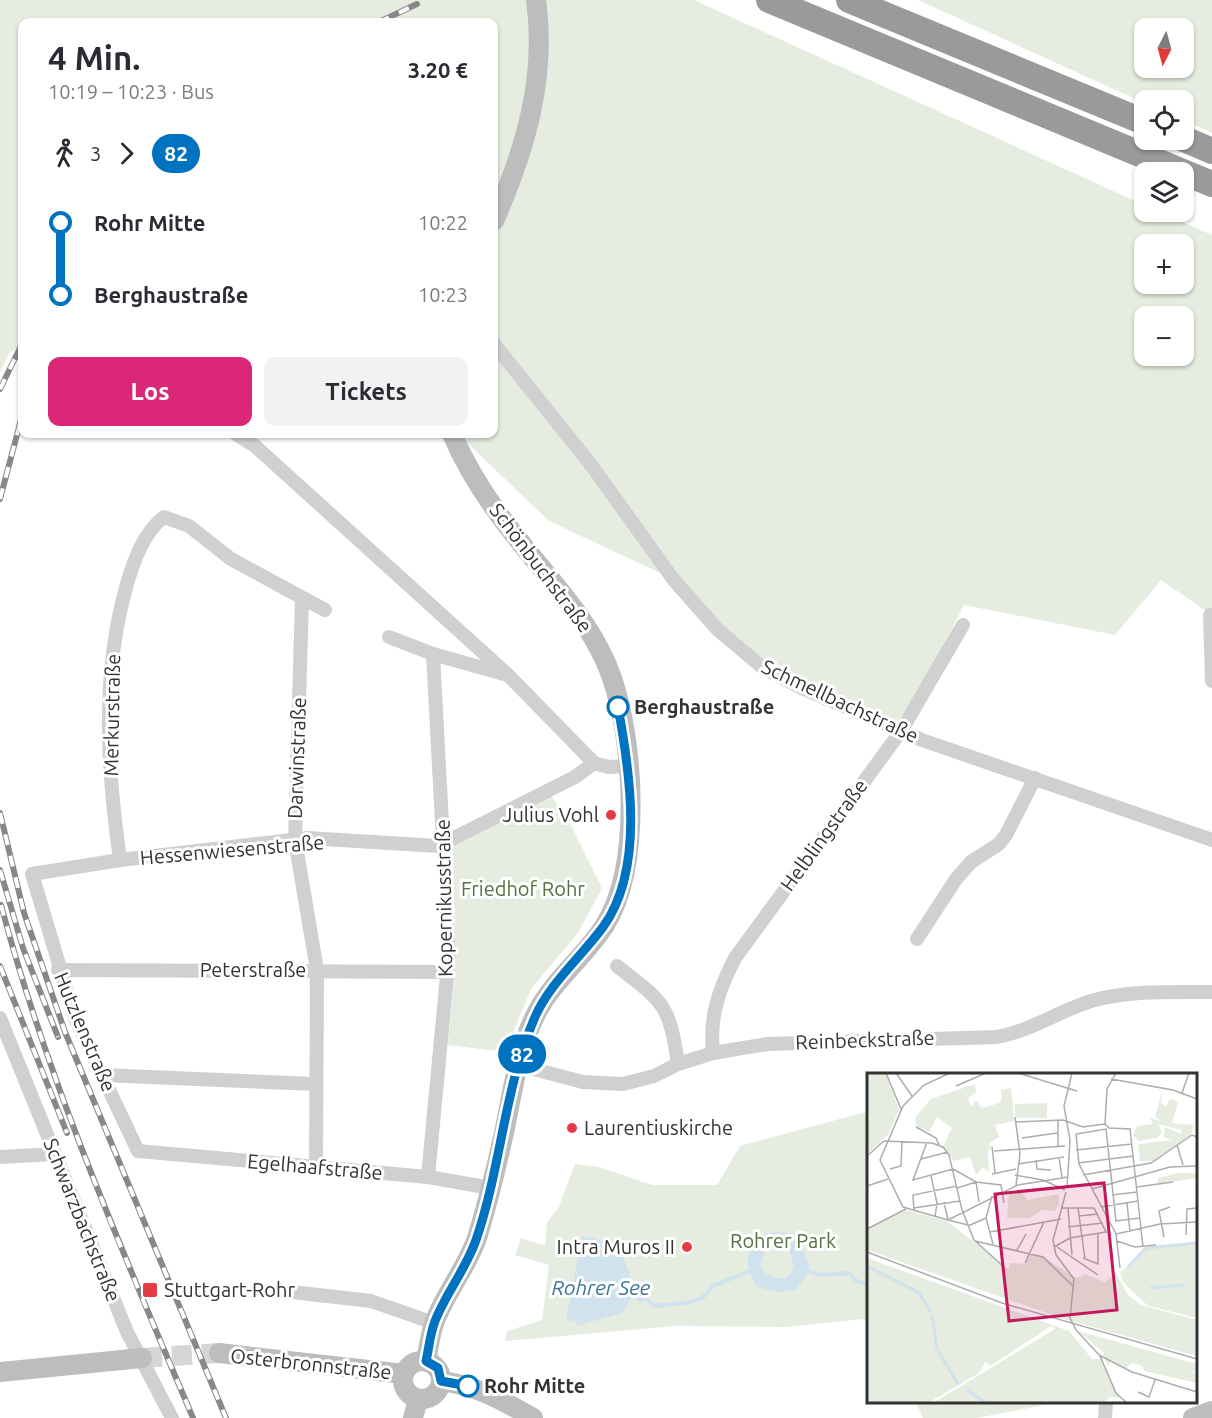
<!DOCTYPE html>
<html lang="de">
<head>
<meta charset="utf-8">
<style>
  :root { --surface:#fff; --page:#f2f2f3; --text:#2b2b33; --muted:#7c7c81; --accent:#db2777 }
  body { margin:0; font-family:Ubuntu,sans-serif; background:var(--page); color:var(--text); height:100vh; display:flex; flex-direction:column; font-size:22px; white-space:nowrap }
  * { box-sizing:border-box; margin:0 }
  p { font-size:20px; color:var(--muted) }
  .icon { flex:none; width:33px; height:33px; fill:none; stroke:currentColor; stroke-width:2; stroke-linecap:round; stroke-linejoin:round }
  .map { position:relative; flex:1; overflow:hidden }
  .details { position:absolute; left:18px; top:18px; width:480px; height:420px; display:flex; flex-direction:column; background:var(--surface); border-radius:12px; box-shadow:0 2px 4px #0004 }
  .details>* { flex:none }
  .badge { padding:0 12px; border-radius:20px; font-size:21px; line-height:39px }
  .needle { width:39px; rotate:186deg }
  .fabs { position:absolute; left:1134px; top:18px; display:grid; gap:12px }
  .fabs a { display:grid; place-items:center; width:60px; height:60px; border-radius:12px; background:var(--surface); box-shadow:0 2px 4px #0004; font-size:30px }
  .map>.badge { position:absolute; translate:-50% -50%; box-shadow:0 0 0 3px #fff }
  .legs { display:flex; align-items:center; gap:9px; height:66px; padding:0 30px; font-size:20px }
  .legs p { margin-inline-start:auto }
  .overview { display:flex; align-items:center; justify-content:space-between; height:102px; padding:0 30px }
  h1 { font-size:33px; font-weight:700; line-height:45px }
  .cta { display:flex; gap:12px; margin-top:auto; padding:12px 30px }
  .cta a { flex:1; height:69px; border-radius:12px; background:var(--accent); color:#fff; font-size:24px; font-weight:700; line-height:69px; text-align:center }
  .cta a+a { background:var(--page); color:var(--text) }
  ul { padding:0 30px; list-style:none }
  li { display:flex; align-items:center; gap:21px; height:72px; font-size:22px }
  li i { display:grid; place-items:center; width:9px; height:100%; margin:0 8px; background:currentColor }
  li i::after { content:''; width:15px; height:15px; margin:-8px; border:4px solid; border-radius:50%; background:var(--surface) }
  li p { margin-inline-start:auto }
  li:first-child i { background:linear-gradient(#0000 50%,currentColor 0) }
  li:last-child i { background:linear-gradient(currentColor 50%,#0000 0) }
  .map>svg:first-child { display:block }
</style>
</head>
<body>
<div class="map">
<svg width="1212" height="1418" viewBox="0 0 1212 1418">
  <rect width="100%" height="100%" fill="#fff"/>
  <!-- green -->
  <g fill="#e6ecdf" fill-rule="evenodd">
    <path d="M0 0H694L1144 205V212H1159L1212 235V615L1161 580 1115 635 964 605 932 667 899 719 901 731 762 667 673 579 549 521 458 434H494V22H22V347L10 352 0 372ZM1144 244H1184V284H1144ZM1144 316H1184V356H1144Z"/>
    <path d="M918 0H1212V133L1184 120V100H1144V103ZM1144 28H1184V68H1144Z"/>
    <path d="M551 795 571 825 602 888 578 933 531 989 505 1052 448 1045 456 955 452 846Z"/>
    <path d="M862 1113H868V1324L863 1319 786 1327 676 1326 505 1341 507 1331 542 1320 549 1265 515 1255 521 1238 545 1246 547 1222 558 1209 575 1164 599 1167 652 1185H717L740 1146Z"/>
    <path d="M916 1402H1060L977 1418H923Z"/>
  </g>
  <!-- water -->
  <g fill="#cfe2ee" fill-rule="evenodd">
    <path d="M775 1232 792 1234 804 1250 810 1270 796 1290 778 1292 757 1287C746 1271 746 1261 751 1242L763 1234ZM772 1246 790 1251 794 1267 787 1278C774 1279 767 1277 760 1266L765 1249Z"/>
    <path d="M582 1236C624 1243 625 1256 634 1294L622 1313 576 1326 577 1321 566 1320Z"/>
  </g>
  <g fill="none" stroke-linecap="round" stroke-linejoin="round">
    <!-- stream -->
    <g stroke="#cfe2ee" stroke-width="4">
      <path d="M809 1272 820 1275 849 1273 855 1280 868 1285"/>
      <path d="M634 1294 641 1301 644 1297 654 1306C671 1303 703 1307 712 1286L748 1272"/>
    </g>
    <!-- secondary-tunnel -->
    <path stroke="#d6d6d6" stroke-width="20" stroke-dasharray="20 10" stroke-linecap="butt" d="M142 1358 219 1353"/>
    <!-- street -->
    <g stroke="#d0d0d0" stroke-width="14">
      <path d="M494 344 592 466 673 579 718 630 762 667 802 688 922 740 1212 840"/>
      <path d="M236 434 255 446 508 675 594 763"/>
      <path d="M302 599 295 840 317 970 316 1167"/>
      <path d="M1210 615 1212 681"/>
      <path d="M389 637 433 654 504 674"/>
      <path d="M594 763 608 767 627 766"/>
      <path d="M120 860C107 767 101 675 127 584 134 560 144 532 164 517L189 526 231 559 325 610"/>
      <path d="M917 939 956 879 971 862 999 844 1006 835 1035 778"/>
      <path d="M617 966C664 1003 669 1003 678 1064"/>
      <path d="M58 970 447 972"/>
      <path d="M0 1018 127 1332 172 1418"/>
      <path d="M713 1053C709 1017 719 989 735 958L901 731 963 625"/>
      <path d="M518 1065 583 1082 623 1084 654 1076 678 1064 713 1053 767 1044 996 1037C1029 1032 1059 1011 1091 1001 1130 990 1172 992 1212 992"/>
      <path d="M102 1075 316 1084"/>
      <path d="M0 1157 55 1154"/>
      <path d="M428 1177 449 954 433 654"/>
      <path d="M491 1188 428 1177 138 1151 75 1018 32 874 120 860 308 838 438 846 575 777 594 763"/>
      <path d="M292 1292 371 1301 434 1323"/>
      <path d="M1105 1418 1106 1402"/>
    </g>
    <!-- secondary -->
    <g stroke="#bdbdbd" stroke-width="20">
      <path d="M494 221C525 150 547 78 536 0"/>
      <path d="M219 1353 404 1374"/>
      <circle cx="422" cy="1380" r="19"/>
      <path d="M426 1361C429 1347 430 1333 435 1321 446 1292 467 1267 477 1238 488 1202 497 1165 505 1128 513 1090 518 1049 536 1014 553 980 585 957 605 925 642 865 634 743 612 678 593 623 552 583 517 538 491 506 468 471 452 434"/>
      <path d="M0 1372 142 1358"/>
      <path d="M441 1381C475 1385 504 1401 533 1418"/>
      <path d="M413 1418 418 1399"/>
      <path d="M1193 1418 1212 1411"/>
    </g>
    <!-- highway -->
    <g stroke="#9a9a9a" stroke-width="26">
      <path d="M769 0 1212 184"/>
      <path d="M849 0 1144 122"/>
      <path d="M1184 139 1212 151"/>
    </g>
    <!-- rail casing -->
    <g stroke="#888" stroke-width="6">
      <g id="rail">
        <path d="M379 22 417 4"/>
        <path d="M0 389 22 344"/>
        <path d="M0 499 22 416"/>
        <path d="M0 813 24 913 65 1032 226 1418"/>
        <path d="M0 870 23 948 58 1037"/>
        <path d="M1 905C48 1082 122 1250 193 1418"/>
        <path d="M0 966 67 1133"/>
      </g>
    </g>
    <!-- rail -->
    <use href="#rail" stroke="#fff" stroke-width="4" stroke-dasharray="11" stroke-linecap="butt"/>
  </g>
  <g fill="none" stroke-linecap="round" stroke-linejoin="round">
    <!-- line-1 casing -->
    <g stroke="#fff" stroke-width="14">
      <path id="line-1" d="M468 1386 441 1381 438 1368 426 1361C429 1348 430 1334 435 1321 446 1293 466 1269 476 1240 501 1168 504 1088 535 1017 550 983 581 957 603 927 645 869 630 772 618 707"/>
    </g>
    <!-- line-1 -->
    <use href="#line-1" stroke="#0073c0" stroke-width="9"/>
  </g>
  <!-- markers -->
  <g fill="#fff" stroke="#0073c0" stroke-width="3">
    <circle cx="618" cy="707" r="10"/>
    <circle cx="468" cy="1386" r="10"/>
  </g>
  <g fill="#e63946" stroke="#fff" stroke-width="2">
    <circle cx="611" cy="815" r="6"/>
    <circle cx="572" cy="1128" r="6"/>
    <circle cx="687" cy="1247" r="6"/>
    <rect x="142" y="1282" width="16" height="16" rx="3"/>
  </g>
  <g text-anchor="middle" stroke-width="6" stroke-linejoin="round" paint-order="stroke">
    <!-- street labels -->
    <g font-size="20" fill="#333" stroke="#fff">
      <text transform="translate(541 568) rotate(53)" y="7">Schönbuchstraße</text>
      <text transform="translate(840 701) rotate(25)" y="7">Schmellbachstraße</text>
      <text transform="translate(112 715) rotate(-89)" y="7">Merkurstraße</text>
      <text transform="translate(297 758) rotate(-88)" y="7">Darwinstraße</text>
      <text transform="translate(824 835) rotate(-54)" y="7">Helblingstraße</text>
      <text transform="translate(232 850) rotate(-5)" y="7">Hessenwiesenstraße</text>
      <text transform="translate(444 898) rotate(-91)" y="7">Kopernikusstraße</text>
      <text x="253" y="977">Peterstraße</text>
      <text transform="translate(85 1032) rotate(67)" y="7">Hutzlenstraße</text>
      <text transform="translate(865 1040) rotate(-2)" y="7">Reinbeckstraße</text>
      <text transform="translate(315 1167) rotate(5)" y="7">Egelhaafstraße</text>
      <text transform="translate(82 1220) rotate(68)" y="7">Schwarzbachstraße</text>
      <text transform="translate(311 1364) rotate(6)" y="7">Osterbronnstraße</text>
    </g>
    <!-- stop labels -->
    <g font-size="20" font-weight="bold" fill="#333" stroke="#fff" text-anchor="start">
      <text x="634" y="714">Berghaustraße</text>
      <text x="484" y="1393">Rohr Mitte</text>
    </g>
    <!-- poi labels -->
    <g font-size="20" fill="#333" stroke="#fff" text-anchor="end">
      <text x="599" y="822">Julius Vohl</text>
      <text x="584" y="1135" text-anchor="start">Laurentiuskirche</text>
      <text x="675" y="1254">Intra Muros II</text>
      <text x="164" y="1297" text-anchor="start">Stuttgart-Rohr</text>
    </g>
    <!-- park labels -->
    <g font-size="20" fill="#56703f" stroke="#fff">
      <text x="523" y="896">Friedhof Rohr</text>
      <text x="783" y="1248">Rohrer Park</text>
    </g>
    <!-- water labels -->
    <g font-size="21" font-style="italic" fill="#3f7597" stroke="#fff">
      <text x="601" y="1295">Rohrer See</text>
    </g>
  </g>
  <!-- overview -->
  <g transform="translate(867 1073)">
    <rect width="330" height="330" fill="#fff"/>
    <path d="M0 0H19L32 37 21 62 0 81ZM108 11 109 19 101 25 104 34 109 27 115 35 124 33 134 28V17L144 15 146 31 147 48 128 52 132 64 121 71 125 74 121 78 122 99 116 94 109 102 103 84 87 88 76 74 85 55 70 44 62 59 49 53 48 45 64 26ZM295 19 294 30 299 34 303 26 311 29 305 50 327 52 324 62 285 88H273L271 71 305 67 296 64 298 54 314 61 315 57 291 51 295 59 290 65 271 68 266 62 270 53 286 51 283 45 294 48 288 44ZM180 30V45H148V31ZM311 100H329L330 105 291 111V105ZM154 118 161 127 192 121V131L188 138 175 137 163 145H140L142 121ZM39 137 80 148 141 196 144 190 158 191 163 181 176 184 209 205 218 201 238 209 249 200 261 222 274 232 330 247V283L197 246 0 177V156ZM330 170V245L281 233 256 209 253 199 270 187 278 176ZM0 185 202 258 225 286H234L252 325 243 324 236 330H66L188 256 184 253 123 293 118 289 112 300 61 330H0ZM211 258 330 291V298H324L330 300V310L277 298 276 293 265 290 259 295 244 287 241 294 236 279Z" fill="#e6ecdf"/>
    <path fill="none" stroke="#cfe2ee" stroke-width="3" d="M0 193 52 220 64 239M261 194 279 175 330 170M283 215 318 212M65 242 70 276 91 311M99 317 120 330"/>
    <path fill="none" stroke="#adadad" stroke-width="1.5" d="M19 0 34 36M29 0 45 23M151 0 210 18M244 6 306 17 330 26M89 13 119 0M315 20 322 0M148 44 153 81 149 112M191 47V74M148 49 196 47 216 54M238 51 242 55 263 56 276 174M238 51 240 16 249 0M49 54 69 65 72 72M215 54 238 51M155 65 190 60M60 69 46 107 86 96M310 72 316 92M125 74 128 100M209 77 265 71M127 78 198 73M0 83 17 68 65 70 76 74 82 82 95 137 107 167 136 193M192 84 195 105M54 86 81 79M169 87 170 96 184 97M211 90 266 83M151 91 197 84M23 96 34 93 35 69M86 96 109 109 134 112 137 130M125 101 149 96M148 102 176 107 198 117M216 102 284 90 325 62 330 64M64 103 70 130 68 144M0 113 21 106M270 114 306 109M90 115 109 109 112 129M200 115 203 67 197 33 205 0M225 116 303 94 330 93M199 119 186 167 189 182 207 206 203 245 209 257 233 283 249 320 260 330M245 122 270 119M125 123 119 145 126 171M77 129 81 147M260 130 263 159M234 134 271 128M47 135 93 128M201 135 205 182M211 135 218 186M47 138 46 122 90 113M212 143 231 141M81 147 36 134 13 87 36 33 57 12 83 0M81 147 151 112 201 104M81 147 101 152M248 148 273 145M249 148 239 56 209 61 212 91 249 161 253 195M101 153 119 145M201 154 236 150M0 156 39 136M123 159 194 146M249 161 293 151 330 149M319 162 320 136 330 135M297 164 292 138 303 134M108 168 176 184 207 214M250 168 268 174 289 172M133 173 136 193M187 174 203 165 239 159 227 135H195M190 174 231 202M150 177 159 161M0 179 135 230 330 286M216 185 231 191V161M158 190 177 149M232 282 265 299 330 319M271 319 282 324 288 307"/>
    <path fill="#c2185b" fill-opacity="0.15" stroke="#c2185b" stroke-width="3" d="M237 110 250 237 142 248 128 121Z"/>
    <rect width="330" height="330" fill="none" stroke="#333" stroke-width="3"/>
  </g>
</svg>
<div class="fabs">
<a><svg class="needle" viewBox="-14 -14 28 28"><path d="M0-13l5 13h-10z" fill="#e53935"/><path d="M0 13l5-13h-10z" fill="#7c7c81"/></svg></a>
<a><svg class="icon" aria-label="locate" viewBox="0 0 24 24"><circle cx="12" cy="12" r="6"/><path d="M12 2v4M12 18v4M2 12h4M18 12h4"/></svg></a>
<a><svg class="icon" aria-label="layers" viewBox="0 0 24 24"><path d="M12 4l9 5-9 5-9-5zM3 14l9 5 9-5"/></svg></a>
<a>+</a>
<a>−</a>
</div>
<b class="badge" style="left:522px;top:1054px;background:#0073c0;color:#fff">82</b>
<section class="details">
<div class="overview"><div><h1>4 Min.</h1><p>10:19 – 10:23 · Bus</p></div><b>3.20 €</b></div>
<div class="legs"><svg class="icon" aria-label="walk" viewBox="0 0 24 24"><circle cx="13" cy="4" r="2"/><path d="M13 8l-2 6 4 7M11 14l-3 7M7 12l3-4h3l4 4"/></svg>3<svg class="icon" aria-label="forward" viewBox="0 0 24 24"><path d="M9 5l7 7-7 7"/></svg><b class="badge" style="background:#0073c0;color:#fff">82</b></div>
<ul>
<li><i style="color:#0073c0"></i><b>Rohr Mitte</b><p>10:22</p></li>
<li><i style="color:#0073c0"></i><b>Berghaustraße</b><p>10:23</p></li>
</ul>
<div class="cta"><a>Los</a><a>Tickets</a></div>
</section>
</div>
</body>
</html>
